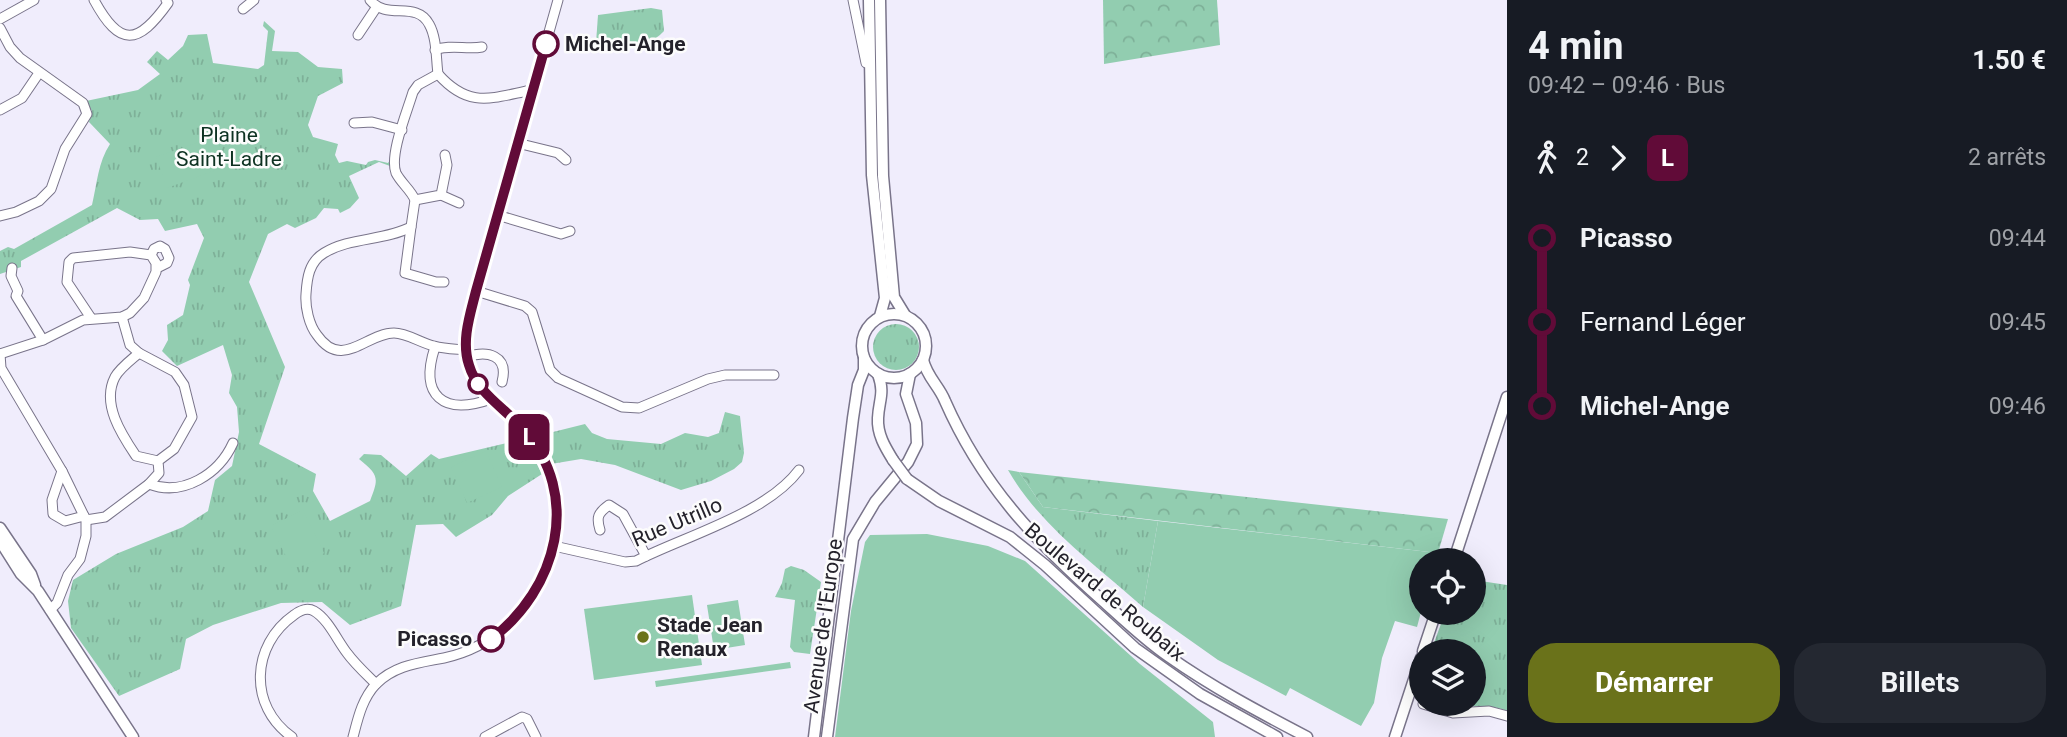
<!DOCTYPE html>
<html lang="fr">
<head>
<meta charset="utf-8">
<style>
  :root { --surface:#171b24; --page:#242831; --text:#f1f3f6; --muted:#9ea1a6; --accent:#6a721a }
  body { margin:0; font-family:Roboto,sans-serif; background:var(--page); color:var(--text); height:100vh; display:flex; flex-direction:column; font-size:26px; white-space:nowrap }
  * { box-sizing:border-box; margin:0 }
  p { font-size:23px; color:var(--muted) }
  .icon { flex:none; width:38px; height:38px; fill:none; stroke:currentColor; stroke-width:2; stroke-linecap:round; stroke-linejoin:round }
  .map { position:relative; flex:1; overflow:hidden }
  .panel { display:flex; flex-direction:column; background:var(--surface); width:560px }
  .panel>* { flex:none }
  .badge { padding:0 14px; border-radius:10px; font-size:24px; line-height:46px }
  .controls { position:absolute; left:1409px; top:548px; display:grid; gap:14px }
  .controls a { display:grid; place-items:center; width:77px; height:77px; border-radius:50%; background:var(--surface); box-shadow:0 7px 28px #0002; font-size:35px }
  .map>.badge { position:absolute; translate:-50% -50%; box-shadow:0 0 0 4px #fff }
  .legs { display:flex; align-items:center; gap:10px; height:77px; padding:0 21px; font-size:23px }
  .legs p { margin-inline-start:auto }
  .headline { display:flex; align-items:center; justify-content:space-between; height:119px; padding:0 21px }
  h1 { font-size:38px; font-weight:700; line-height:52px }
  .primary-button { display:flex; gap:14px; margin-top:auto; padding:14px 21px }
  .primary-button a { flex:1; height:80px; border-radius:28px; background:var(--accent); color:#fff; font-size:28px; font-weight:700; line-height:80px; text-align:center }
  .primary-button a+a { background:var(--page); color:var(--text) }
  ul { padding:0 21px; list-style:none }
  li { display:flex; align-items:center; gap:24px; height:84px; font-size:26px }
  li i { display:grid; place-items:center; width:10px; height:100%; margin:0 9px; background:currentColor }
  li i::after { content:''; width:18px; height:18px; margin:-9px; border:5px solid; border-radius:50%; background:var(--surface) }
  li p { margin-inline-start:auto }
  li:first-child i { background:linear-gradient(#0000 50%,currentColor 0) }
  li:last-child i { background:linear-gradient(currentColor 50%,#0000 0) }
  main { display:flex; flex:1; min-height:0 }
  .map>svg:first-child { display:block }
</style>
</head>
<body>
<main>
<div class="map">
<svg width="1507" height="737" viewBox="0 0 1507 737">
  <defs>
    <pattern id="grass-tufts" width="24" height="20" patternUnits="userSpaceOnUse" patternTransform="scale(1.75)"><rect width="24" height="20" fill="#92cdb0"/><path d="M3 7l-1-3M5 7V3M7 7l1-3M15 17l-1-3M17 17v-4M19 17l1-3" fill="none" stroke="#7eb098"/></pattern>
    <pattern id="forest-crowns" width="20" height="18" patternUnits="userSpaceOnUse" patternTransform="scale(1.75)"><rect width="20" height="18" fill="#92cdb0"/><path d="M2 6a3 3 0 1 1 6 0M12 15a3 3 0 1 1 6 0" fill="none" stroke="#7eb098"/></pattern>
  </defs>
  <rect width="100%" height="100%" fill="#f0edfc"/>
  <!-- grass -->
  <g fill="url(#grass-tufts)">
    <path d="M651 8 662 10 664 31C647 50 620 48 596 43L598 15Z"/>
    <path d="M264 21 275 31 272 51 298 52 318 67 342 69 343 83 318 96 308 125 313 137 338 144 335 155 339 163 347 161 366 165 368 162 375 160 388 163 390 160V166L379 162 349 176 359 198 350 208 340 213 338 209 324 208 316 218 295 228 287 224 268 234 249 282 285 367 259 444 316 474 313 491 330 521 370 501C379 478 379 475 359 459L364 454 381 455 406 476 431 454 439 459 524 439 542 474 508 496 492 515 456 537 443 524 416 525 401 606 350 625 322 602 281 603 213 625 186 639 180 669 119 696 71 628 68 601 73 580 116 554 183 527 208 511 215 480 232 466 239 432 237 407 229 393 232 375 223 345 177 366 162 351 168 340 167 325 183 315 190 285 188 280 204 238 197 224 165 231 158 219 140 220 117 208 21 261V267L0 274V251L8 247 14 249 92 205C97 184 98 162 110 144L89 122 92 111 86 101 138 90 160 74 147 62 157 51 168 60 183 46 188 35 207 34 213 63 258 69 264 65 268 31 263 26Z"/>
    <circle cx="896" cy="347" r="23"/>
    <path d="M725 412 740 416 744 453 742 462 734 469 711 481 681 490 615 465 581 459 551 464 537 436 585 424 592 433 607 439 661 444 685 433 708 437 719 433Z"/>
    <path d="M1008 470 1019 472 1043 507 1158 521 1143 607C1096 565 1040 526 1008 470Z"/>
    <path d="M791 566 804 570 821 582 810 654 794 652 790 647 795 600 775 597 782 583 785 569Z"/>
    <path d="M1474 580 1507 585V711C1486 702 1463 710 1442 704H1474V651H1431L1445 613 1474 612Z"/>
  </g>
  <!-- forest -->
  <g fill="url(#forest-crowns)">
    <path d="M1103 0H1217L1220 45 1104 64Z"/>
    <path d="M1019 472 1448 519 1438 553 1043 507Z"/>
  </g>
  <!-- garden -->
  <g fill="#92cdb0">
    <path d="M216 136 227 166 167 188 156 157Z"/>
    <path d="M486 451 502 487 467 503 451 467Z"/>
    <path d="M303 510 324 553C315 562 305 566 292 568L272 529 274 528 273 525Z"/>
    <path d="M1158 521 1438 553 1436 560H1421V612L1417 627 1395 621 1382 658 1374 703 1361 726 1290 688 1286 696 1218 660 1143 607Z"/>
    <path d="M927 534 988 546 1025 561 1140 664 1213 722 1215 737H835L851 611 865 542 870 535Z"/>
    <path d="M692 595 702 665 594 680 584 609Z"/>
    <path d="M738 600 745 645 714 650 707 605Z"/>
    <path d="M790 662 791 668 656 687 655 681Z"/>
  </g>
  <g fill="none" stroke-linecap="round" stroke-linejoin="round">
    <!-- minor casing -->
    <g stroke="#79748a" stroke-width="11">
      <g id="minor">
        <path d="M94 0C120 48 138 45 168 3L166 0"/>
        <path d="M370 0C387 21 416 0 429 24 437 38 436 59 438 74"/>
        <path d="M853 0 866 63"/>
        <path d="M243 9 254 0"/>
        <path d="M0 19 34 0"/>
        <path d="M0 28 10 47 20 58 83 103 87 114 65 149 51 189 39 201 16 212 0 216"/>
        <path d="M358 35 376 8"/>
        <path d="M435 50C450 44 467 50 482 47"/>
        <path d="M438 74 418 85 413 92C407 112 389 155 396 173 401 183 411 190 415 200L411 227C384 241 350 237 324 253 309 262 307 278 306 294 305 307 309 325 317 335 342 371 366 333 394 333 407 333 421 343 434 346 444 349 455 349 466 350"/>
        <path d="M438 74C469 109 491 98 532 90"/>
        <path d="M0 110 22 98 39 73"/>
        <path d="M354 123 372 122 402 130"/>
        <path d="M517 143 558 153 566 160"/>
        <path d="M441 195 459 203"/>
        <path d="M415 200 441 195 447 165 445 155"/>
        <path d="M497 215 561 234 570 231"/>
        <path d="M411 227 405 273 436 282H444"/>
        <path d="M151 255 154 249 160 246 165 249 169 258 167 263 157 268"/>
        <path d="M12 268 11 276 18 291 16 296 43 340"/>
        <path d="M476 291 525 306 532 312 550 370 558 378 622 407 639 408 708 379 725 375H774"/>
        <path d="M122 317 130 345 139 353C131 360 120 368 115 377 101 404 122 435 136 456L158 461"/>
        <path d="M435 347C419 396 443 416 491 399"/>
        <path d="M0 354 43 340 83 320 122 317 130 313 144 298 156 272V263L151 255 130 252 73 258 69 262 67 282 91 318"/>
        <path d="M0 354 1 368 62 471 86 520V536L80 559 68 575 57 603 50 610"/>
        <path d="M467 357C487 350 509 355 502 382"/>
        <path d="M62 471 52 500 53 514 65 521 84 516"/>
        <path d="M149 484C183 497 219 474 233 443"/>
        <path d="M86 520 105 517 149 484 159 473 158 461 174 449 192 417 184 385 175 372 139 353"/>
        <path d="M600 530C596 517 598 513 609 505L623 514 646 556"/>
        <path d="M554 546 625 562 636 561C685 536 766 514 799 470"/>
        <path d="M1423 704 1453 713 1489 711 1507 716"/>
        <path d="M292 737C248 706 251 645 294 615 299 611 307 607 314 611 328 619 337 640 347 653 355 664 366 674 376 684"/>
        <path d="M353 737C358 718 362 699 376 684 395 665 419 663 444 658 500 646 540 601 554 547 564 508 550 458 523 428 504 408 477 393 468 364 461 340 470 315 476 291L558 0"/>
        <path d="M485 737 522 717 527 719 536 737"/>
      </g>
    </g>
    <!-- major casing -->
    <g stroke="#79748a" stroke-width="13">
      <g id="major">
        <path d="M869 0 872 175 885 298 880 316"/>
        <path d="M880 0 883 176 894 297 905 315"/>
        <circle cx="894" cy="346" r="32"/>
        <path d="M923 360C927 377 939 386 945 401 982 485 1035 541 1103 601 1124 620 1145 640 1168 656 1212 687 1259 712 1307 737"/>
        <path d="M878 374C885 394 879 399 878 418 877 434 885 447 893 460"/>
        <path d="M907 479 939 501 1010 537 1045 565 1135 648 1200 694 1277 737"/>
        <path d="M0 528 31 574 35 585"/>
        <path d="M0 541 21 574 38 591 133 737"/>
        <path d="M1454 560 1507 397"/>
        <path d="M1423 651 1436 612"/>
        <path d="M814 737 853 418 858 385 864 370V358"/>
        <path d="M827 737 853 539 875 502 908 462 917 444 916 423 906 394 910 374"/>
        <path d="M1395 737 1421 658"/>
      </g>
    </g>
    <!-- minor -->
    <use href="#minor" stroke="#fff" stroke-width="9"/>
    <!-- major -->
    <use href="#major" stroke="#fff" stroke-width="10"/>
    <!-- major-bridge casing -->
    <g stroke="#79748a" stroke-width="13" stroke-linecap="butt">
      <path id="major-bridge" d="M893 460 907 479"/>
    </g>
    <!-- major-bridge -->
    <use href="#major-bridge" stroke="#fff" stroke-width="10"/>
  </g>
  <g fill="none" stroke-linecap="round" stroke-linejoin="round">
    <!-- line-1 casing -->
    <g stroke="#fff" stroke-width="16">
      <path id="line-1" d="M491 639C557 590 583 495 523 429 505 408 477 393 469 365 461 341 470 315 476 291L546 44"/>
    </g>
    <!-- line-1 -->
    <use href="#line-1" stroke="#610b38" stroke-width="10"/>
  </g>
  <!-- markers -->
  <g fill="#fff" stroke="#610b38" stroke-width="3.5">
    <circle cx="546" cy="44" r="12"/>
    <circle cx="478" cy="384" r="9"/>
    <circle cx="491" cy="639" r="12"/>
  </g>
  <circle fill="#6a721a" stroke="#fcfcfc" stroke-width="2.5" cx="643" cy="637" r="7"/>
  <g text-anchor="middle" stroke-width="5" stroke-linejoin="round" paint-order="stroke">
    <!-- stop labels -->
    <g font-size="21" font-weight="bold" fill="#24222b" stroke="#fcfcfc" text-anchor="start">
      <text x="565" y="51">Michel-Ange</text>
      <text x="472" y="646" text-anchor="end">Picasso</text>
    </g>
    <!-- park labels -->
    <g font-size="21" fill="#0d3222" stroke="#fcfcfc">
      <text x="229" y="142">Plaine<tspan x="229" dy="24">Saint-Ladre</tspan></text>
    </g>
    <!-- street labels -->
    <g font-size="21" fill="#24222b" stroke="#fcfcfc">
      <text transform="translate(677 522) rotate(-23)" y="7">Rue Utrillo</text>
      <text transform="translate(1105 592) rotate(40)" y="7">Boulevard de Roubaix</text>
      <text transform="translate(823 626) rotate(-82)" y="7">Avenue de l'Europe</text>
    </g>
    <!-- poi labels -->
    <g font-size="21" font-weight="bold" fill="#24222b" stroke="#fcfcfc" text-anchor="start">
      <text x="657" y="632">Stade Jean<tspan x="657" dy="24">Renaux</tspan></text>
    </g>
  </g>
</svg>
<div class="controls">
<a><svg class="icon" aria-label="locate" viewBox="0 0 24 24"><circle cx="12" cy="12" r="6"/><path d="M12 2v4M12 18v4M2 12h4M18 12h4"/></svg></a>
<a><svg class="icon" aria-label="layers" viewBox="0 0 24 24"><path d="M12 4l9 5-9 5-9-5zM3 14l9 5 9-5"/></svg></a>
</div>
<b class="badge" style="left:529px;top:437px;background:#610b38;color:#fff">L</b>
</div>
<section class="panel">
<div class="headline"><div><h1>4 min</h1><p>09:42 – 09:46 · Bus</p></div><b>1.50 €</b></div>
<div class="legs"><svg class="icon" aria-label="walk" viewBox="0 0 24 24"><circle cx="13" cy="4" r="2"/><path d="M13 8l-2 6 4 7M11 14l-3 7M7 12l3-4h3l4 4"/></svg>2<svg class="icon" aria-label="forward" viewBox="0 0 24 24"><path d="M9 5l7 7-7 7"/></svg><b class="badge" style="background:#610b38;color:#fff">L</b><p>2 arrêts</p></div>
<ul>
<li><i style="color:#610b38"></i><b>Picasso</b><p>09:44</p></li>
<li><i style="color:#610b38"></i><span>Fernand Léger</span><p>09:45</p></li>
<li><i style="color:#610b38"></i><b>Michel-Ange</b><p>09:46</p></li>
</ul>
<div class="primary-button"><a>Démarrer</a><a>Billets</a></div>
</section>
</main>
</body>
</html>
